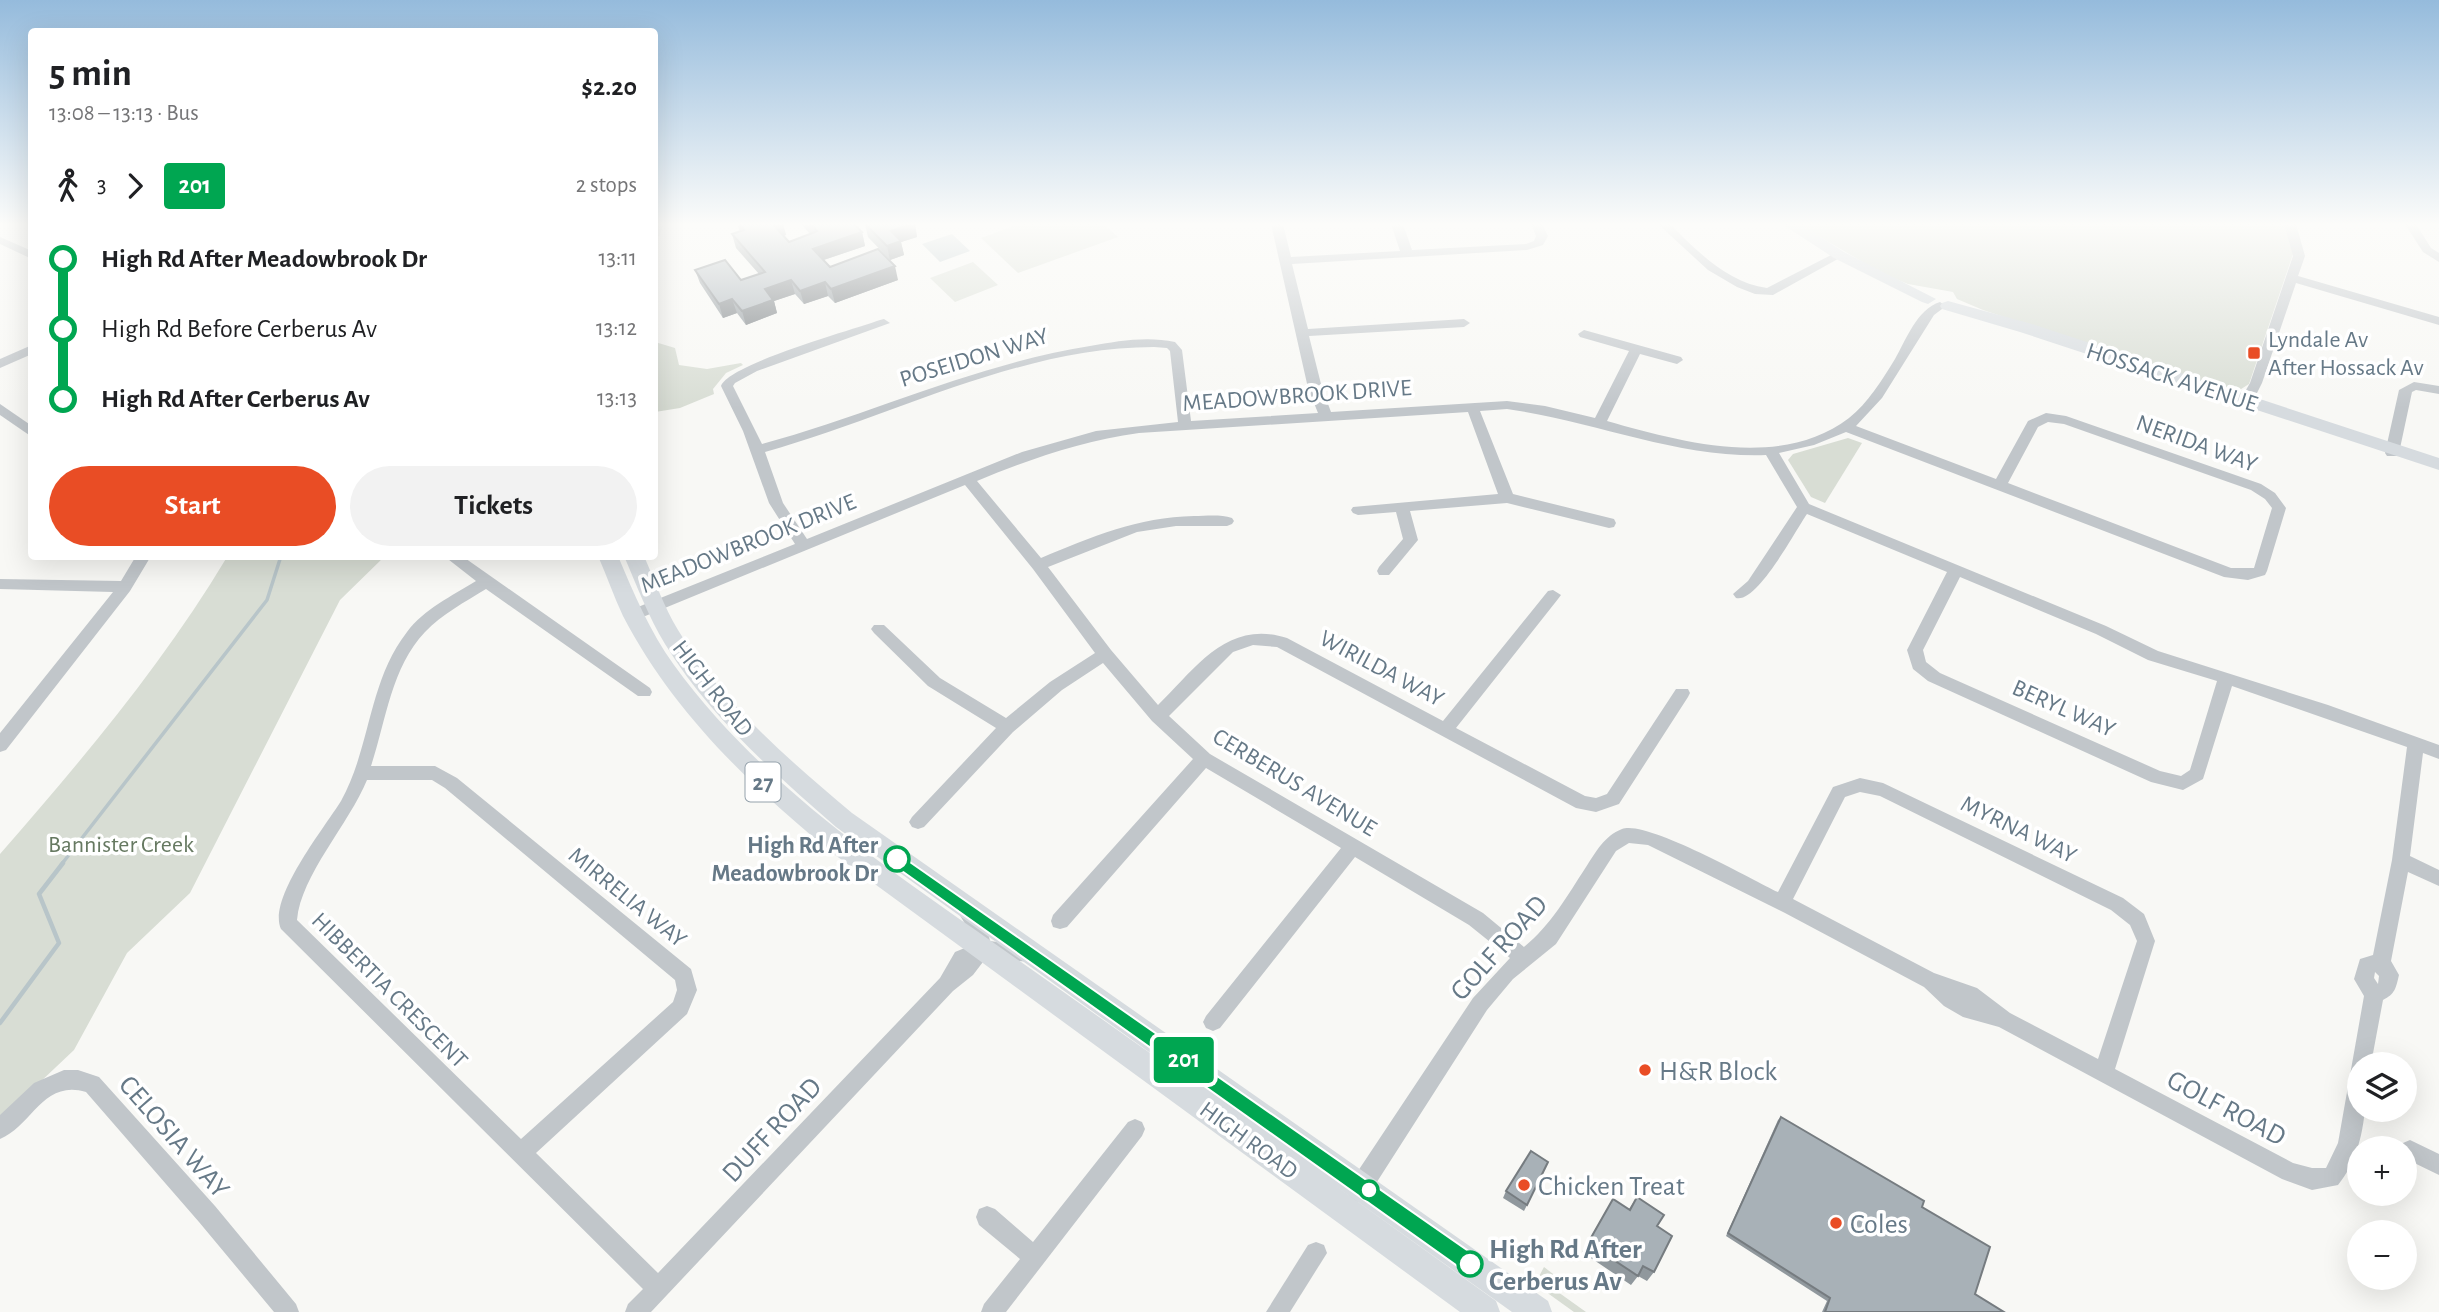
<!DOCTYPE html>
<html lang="en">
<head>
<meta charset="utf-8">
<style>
  :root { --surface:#fff; --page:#f2f2f2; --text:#202124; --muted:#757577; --accent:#e94d25 }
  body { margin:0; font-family:"Alegreya Sans",sans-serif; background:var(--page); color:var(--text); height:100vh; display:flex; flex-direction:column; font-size:26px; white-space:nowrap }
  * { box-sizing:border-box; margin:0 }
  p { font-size:23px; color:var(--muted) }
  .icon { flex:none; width:38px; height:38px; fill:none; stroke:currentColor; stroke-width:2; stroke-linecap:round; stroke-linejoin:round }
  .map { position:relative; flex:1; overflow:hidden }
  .details { position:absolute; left:28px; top:28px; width:630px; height:532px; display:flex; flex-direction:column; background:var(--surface); border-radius:7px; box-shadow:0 7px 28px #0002 }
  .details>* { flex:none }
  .badge { padding:0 14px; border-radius:5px; font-size:24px; line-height:46px }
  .controls { position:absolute; left:2347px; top:1052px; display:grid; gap:14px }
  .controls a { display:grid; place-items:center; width:70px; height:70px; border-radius:50%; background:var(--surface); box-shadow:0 7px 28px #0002; font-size:35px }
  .map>.badge { position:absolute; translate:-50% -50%; box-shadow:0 0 0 4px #fff }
  .legs { display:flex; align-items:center; gap:10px; height:77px; padding:0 21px; font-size:23px }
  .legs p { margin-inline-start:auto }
  .headline { display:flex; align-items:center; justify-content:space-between; height:119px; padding:0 21px }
  h1 { font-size:38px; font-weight:700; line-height:52px }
  .action { display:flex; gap:14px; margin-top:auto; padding:14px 21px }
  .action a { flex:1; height:80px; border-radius:42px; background:var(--accent); color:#fff; font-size:28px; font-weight:700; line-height:80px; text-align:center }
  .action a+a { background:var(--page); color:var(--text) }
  ul { padding:0 21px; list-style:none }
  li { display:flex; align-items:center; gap:24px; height:70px; font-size:26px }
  li i { display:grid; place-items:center; width:10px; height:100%; margin:0 9px; background:currentColor }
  li i::after { content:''; width:18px; height:18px; margin:-9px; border:5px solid; border-radius:50%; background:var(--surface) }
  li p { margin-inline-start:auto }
  li:first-child i { background:linear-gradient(#0000 50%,currentColor 0) }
  li:last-child i { background:linear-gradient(currentColor 50%,#0000 0) }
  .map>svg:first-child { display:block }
</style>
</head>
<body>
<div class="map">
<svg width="2439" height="1312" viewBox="0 0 2439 1312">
  <rect width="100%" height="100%" fill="#f8f8f5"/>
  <!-- green -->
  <g fill="#d8ddd4">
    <path d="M1019 224H1103L1118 237 1018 273 981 238Z"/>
    <path d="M1798 224H2284L2293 254 2249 384 2238 391H2227L1983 310 1957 299 1953 292 1908 284 1883 274Z"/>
    <path d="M973 262 998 285 955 302 930 278Z"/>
    <path d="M655 342 675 348 679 365 707 369 741 363 743 365 726 373 713 389 714 394 680 408 655 412Z"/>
    <path d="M1848 438 1862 443 1825 503 1811 497 1788 460 1793 454Z"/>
    <path d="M227 557H384L340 600 190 893 127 953 74 1050 0 1120V854C82 760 163 664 227 557Z"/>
    <path d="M1544 1267 1557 1277 1551 1287 1586 1312H1574L1535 1284Z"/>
  </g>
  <!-- water -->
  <path fill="#b8c5c9" d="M952 234 970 251 940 262 922 244Z"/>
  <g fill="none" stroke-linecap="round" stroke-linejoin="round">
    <!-- stream-far1 -->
    <path stroke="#b8c5c9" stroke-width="3.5" d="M61 865 267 600 281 556"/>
    <!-- stream -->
    <path stroke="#b8c5c9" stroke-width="4.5" d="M0 1023 59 943 39 894 63 863"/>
    <!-- minor -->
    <g fill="#c1c6ca" fill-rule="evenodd">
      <path d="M1271 224H1283L1291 257 1400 251 1391 224H1403L1412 250 1526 244 1534 241 1536 236 1531 224H1542L1548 236 1543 245 1527 250 1292 264 1308 329 1464 319 1470 323 1464 327 1309 336 1322 388 1331 412 1507 401 1545 406 1595 418 1629 351 1580 337 1578 334 1584 330 1681 357 1683 360 1677 364 1640 354 1607 421C1681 442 1781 470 1849 418 1868 403 1882 380 1895 359 1906 340 1917 309 1940 302L1946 306 1934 315 1882 398 1856 426 1996 479 2028 421 2046 413 2066 416 2261 484 2275 493 2286 508 2267 571 2265 575 2248 580 2224 577 1846 432 1814 445 1779 453 1809 504 2106 626 2158 651 2328 705 2439 745V759L2423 753 2410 856 2439 870V886L2408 872 2391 961 2399 975C2396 988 2395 994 2383 1000L2371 1064H2359V1110H2365C2362 1137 2356 1163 2338 1185L2312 1190 2282 1179 1999 1027 1963 1017 1944 1006 1924 987 1785 913 1648 845 1629 843 1616 851 1556 944 1513 979 1487 1010 1366 1199 1358 1202 1350 1199 1347 1191 1350 1183 1473 998 1510 958 1469 925 1355 857 1220 1028 1213 1031 1206 1028 1203 1022 1206 1016 1341 848 1206 768 1067 927 1060 929 1053 927 1051 921 1053 915 1193 759 1152 721 1103 663 1062 690 1013 732 924 827 918 829 912 827 909 822 912 817 996 728 928 686 874 633 871 629 874 625H884L940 678 1006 718 1050 682 1095 653 1033 569 965 485 638 619H628L625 615 628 611 795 544 769 503 743 431 721 386C729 364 852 330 880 320L884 319 890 323 757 371 735 383 733 386 762 444C872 414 976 364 1090 346 1118 341 1147 336 1175 342L1182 350 1191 421 1318 413 1308 388ZM1154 347 1167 348 1170 351 1178 422 1096 431 1022 452 807 539 783 503 765 452C892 417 1019 347 1154 347ZM1507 409C1595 421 1676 458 1766 455L1797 507 1748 581 1733 594 1736 598C1757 604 1795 531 1807 514L1947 572 1907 650 1913 669 1928 681 2151 782 2183 790 2203 779 2232 686 2407 747 2392 860 2373 955 2360 959 2354 979 2364 996 2338 1143 2326 1168H2312L2293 1163 2115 1069 2155 941 2144 914 2123 898 1883 783 1860 778 1833 787 1778 892C1751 879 1645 819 1622 829 1604 836 1596 852 1586 867 1567 896 1551 925 1524 947L1483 913 1210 754 1169 716 1233 652 1253 645 1277 647 1576 808 1596 812 1619 804 1688 697 1690 693 1688 689H1676L1607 794 1596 798 1585 796 1456 728 1558 599 1561 595 1553 590 1548 591 1443 721 1287 638C1227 619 1196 668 1158 705L1111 650 1048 567 1137 532 1176 526H1227L1232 524 1234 521 1232 518C1220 514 1206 516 1194 516 1138 517 1091 537 1041 558L977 481C1030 459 1082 441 1139 433L1468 412 1498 494 1353 507 1351 510 1353 513 1358 515 1396 512 1403 539 1379 567 1377 571 1379 575H1389L1418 540 1410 511 1507 503 1609 528 1614 527 1616 523 1614 519 1513 494 1480 411ZM2048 422 2064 424 2251 490 2265 499 2272 508 2254 568H2231L2008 483 2038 427ZM1960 577 2096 634 2148 660 2217 681 2190 770 2181 776 2160 771 1940 673 1926 662 1923 650ZM1860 792 1880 796 2111 910 2130 925 2137 941 2098 1059 2010 1013 1977 988 1934 973 1793 899 1845 797ZM2375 972 2379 976 2378 984 2374 978Z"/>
      <path d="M1658 224H1670C1697 251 1728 283 1767 288L1835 253H1843L1845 255 1773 295 1755 294 1737 287 1708 270Z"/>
      <path d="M2284 224H2296L2305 256 2298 276 2439 317V325L2296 283 2262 383 2251 405 2246 406 2239 402 2250 383 2293 256Z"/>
      <path d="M2405 224H2416L2431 248 2439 253V262L2423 252Z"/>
      <path d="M0 237 32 251V259L0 244Z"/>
      <path d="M32 345V354L0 368V359Z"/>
      <path d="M2414 382 2439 386V394L2416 390 2412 392 2399 453 2397 456H2387L2385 453 2399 390Z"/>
      <path d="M0 404 32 426V437L0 415Z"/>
      <path d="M136 556H151L130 591 6 750 0 752V733L113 592 0 589V579L121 581Z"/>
      <path d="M444 556H462L650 688 652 692 650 696H638L486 589C465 602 442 614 425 632 391 668 386 721 371 766H435L457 778 691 969 697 990 687 1014 536 1153 658 1273 940 978 955 952 972 945 968 929 958 912 961 906 967 904C980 909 988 928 990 941L1038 948 1040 954 1038 960 1031 962 986 958 973 975 953 991 651 1312H625L628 1304 643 1289 281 929C267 899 325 827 341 801 371 747 368 682 407 632 424 609 452 596 476 581ZM367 780H432L445 788 675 980 677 990 673 1002 521 1139 297 920C301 875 349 824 367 780Z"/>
      <path d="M64 1070H78L99 1077 215 1206 296 1304 299 1312H274L199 1222 86 1092C43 1079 32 1126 0 1139V1115L34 1083Z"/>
      <path d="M1135 1119 1142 1122 1145 1129 1142 1136 1006 1312H981L984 1304 1020 1259 979 1225 976 1217 979 1209 987 1206 995 1209 1033 1242 1128 1122Z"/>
      <path d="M2410 1140 2439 1154V1175L2404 1158V1148H2400L2403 1143Z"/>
      <path d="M1316 1242 1324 1245 1327 1253 1290 1312H1266L1308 1245Z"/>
    </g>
    <!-- major -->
    <g fill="#d6dbdf" fill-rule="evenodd">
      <path d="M654 224H664L659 236 654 237Z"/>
      <path d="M1782 224H1800L1844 252 1936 299 1928 304 1922 302 1834 258Z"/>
      <path d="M1948 301 2032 324 2439 458V470L2020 332 1942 309 1940 306 1942 303Z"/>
      <path d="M598 556H618C634 594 650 632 674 665 754 775 864 852 974 929 1048 981 1122 1033 1195 1085L836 827C773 772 709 716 665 644 648 616 637 586 624 556H644C655 581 664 607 678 630 722 703 788 759 852 813L1548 1301 1552 1312H1512L1323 1177 1496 1301 1500 1312H1460L831 852C749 784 673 712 623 616 614 597 607 576 598 556Z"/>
    </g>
  </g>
  <!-- wall -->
  <g fill="#90989d">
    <path d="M737 224H783L786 235H784L789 242 810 234 801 224H854L862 232 865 246 824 260 830 267 898 280 835 303 828 296 804 304 795 294 774 301 777 313 746 325 737 313 723 318 700 283 695 270 741 280 759 274 736 248 732 234 740 232Z"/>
    <path d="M865 224H915L917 237 901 242 904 255 890 260 868 237Z"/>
    <path d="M1781 1117 1922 1207 1975 1294 2004 1312H1822L1827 1301 1726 1236 1778 1120Z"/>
    <path d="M1506 1191 1527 1205 1524 1211 1503 1198Z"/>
    <path d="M1637 1197 1657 1226 1654 1272 1647 1281 1638 1276 1631 1285 1582 1252 1607 1209H1629Z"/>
  </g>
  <!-- shaded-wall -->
  <g fill="#767c80">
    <path d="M773 224H783L786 235 777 238Z"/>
    <path d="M912 224H915L917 237 901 242 904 255 890 260 887 246 891 231Z"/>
    <path d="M862 232 865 246 817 262 813 249Z"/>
    <path d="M895 266 898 280 835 303 831 289Z"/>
    <path d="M791 280 795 294 774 301 777 313 746 325 742 311 765 289Z"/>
    <path d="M825 282 828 296 804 304 800 291Z"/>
    <path d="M732 299 737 313 723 318 719 304Z"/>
  </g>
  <!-- building -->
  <g fill="#a8b1b7" stroke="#767c80" stroke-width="2">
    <path d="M739 224H773L789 242 815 232 817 231 811 224H854L862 232 813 249 830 267 878 249 895 266 831 289 825 282 800 291 791 280 765 289 773 300 742 311 732 299 719 304 695 270 725 260 741 280 765 272 732 234 744 230Z"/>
    <path d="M865 224H912L891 231 901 241 887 246Z"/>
    <path d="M1781 1117 1924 1201 1922 1207 1990 1247 1975 1294 2004 1312H1825L1830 1298 1728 1233Z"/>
    <path d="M1531 1151 1548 1162 1527 1205 1506 1191Z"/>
    <path d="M1637 1197 1664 1215 1657 1226 1672 1236 1654 1272 1643 1266 1638 1276 1588 1243 1613 1199 1630 1210Z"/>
  </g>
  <!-- sky -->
  <linearGradient id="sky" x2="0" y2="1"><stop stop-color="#95bbdc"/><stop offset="0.55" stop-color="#fcfcfa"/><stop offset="1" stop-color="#fcfcfa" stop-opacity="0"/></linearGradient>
  <rect width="2439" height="408" fill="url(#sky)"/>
  <!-- line-1 -->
  <path fill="#00a651" stroke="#fff" stroke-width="2" d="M897 853 1477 1257 1480 1264 1477 1270 1470 1273 1463 1270 892 864 889 859 892 855Z"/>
  <!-- markers -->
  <g fill="#e94d25" stroke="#fff" stroke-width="2.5">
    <rect x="2247" y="346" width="14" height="14" rx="3.5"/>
    <circle cx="1645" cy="1070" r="7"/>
    <circle cx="1524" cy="1185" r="7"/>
    <circle cx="1836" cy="1223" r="7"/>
  </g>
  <g fill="#fff" stroke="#00a651" stroke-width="3.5">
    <circle cx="897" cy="859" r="12"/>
    <circle cx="1369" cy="1190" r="9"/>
    <circle cx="1470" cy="1264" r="12"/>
  </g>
  <g text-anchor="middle" stroke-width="7" stroke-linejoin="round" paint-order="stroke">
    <!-- shield labels -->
    <rect fill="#fff" stroke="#94a1ab" stroke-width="2" x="745.5" y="762.5" width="35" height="39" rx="5"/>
    <g font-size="23" font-weight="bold" fill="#667987">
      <text x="763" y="790">27</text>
    </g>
    <!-- poi labels -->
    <g font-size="24" fill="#667987" stroke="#fff" text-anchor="start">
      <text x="2268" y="347">Lyndale Av<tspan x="2268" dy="28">After Hossack Av</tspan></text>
    </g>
    <!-- street labels -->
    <g font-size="24" fill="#667987" stroke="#fff">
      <text transform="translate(974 357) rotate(-17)" y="8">POSEIDON WAY</text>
      <text transform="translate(2172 377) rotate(18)" y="8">HOSSACK AVENUE</text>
      <text transform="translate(1297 395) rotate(-4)" y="8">MEADOWBROOK DRIVE</text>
      <text transform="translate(2197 443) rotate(20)" y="8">NERIDA WAY</text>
      <text transform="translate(748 543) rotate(-22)" y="8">MEADOWBROOK DRIVE</text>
      <text transform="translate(1382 668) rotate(28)" y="8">WIRILDA WAY</text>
      <text transform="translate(713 688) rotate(52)" y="8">HIGH ROAD</text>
      <text transform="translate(2064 708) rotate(24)" y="8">BERYL WAY</text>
      <text transform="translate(1295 782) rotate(31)" y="8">CERBERUS AVENUE</text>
      <text transform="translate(2019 829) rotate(26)" y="8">MYRNA WAY</text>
      <text transform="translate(628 897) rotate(39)" y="8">MIRRELIA WAY</text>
      <text transform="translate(390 990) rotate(45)" y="8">HIBBERTIA CRESCENT</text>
      <text transform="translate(1249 1140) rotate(36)" y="8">HIGH ROAD</text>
    </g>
    <!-- park labels -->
    <g font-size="24" fill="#667961" stroke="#fff">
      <text x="121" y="852">Bannister Creek</text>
    </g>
    <!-- stop labels -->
    <g font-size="24" font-weight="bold" fill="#667987" stroke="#fff" text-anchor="end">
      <text x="878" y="853">High Rd After<tspan x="878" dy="28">Meadowbrook Dr</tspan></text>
    </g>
    <!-- near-street labels -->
    <g font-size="28" fill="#667987" stroke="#fff">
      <text transform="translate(1498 947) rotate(-48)" y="10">GOLF ROAD</text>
      <text transform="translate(2227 1107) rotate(28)" y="10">GOLF ROAD</text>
      <text transform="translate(771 1129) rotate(-47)" y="10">DUFF ROAD</text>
      <text transform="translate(175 1136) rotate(49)" y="10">CELOSIA WAY</text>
    </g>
    <!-- near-poi labels -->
    <g font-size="28" fill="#667987" stroke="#fff" text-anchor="start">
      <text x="1659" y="1080">H&amp;R Block</text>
      <text x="1538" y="1195">Chicken Treat</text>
      <text x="1850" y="1233">Coles</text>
    </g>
    <!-- near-stop labels -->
    <g font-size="28" font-weight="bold" fill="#667987" stroke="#fff" text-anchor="start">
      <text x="1489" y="1258">High Rd After<tspan x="1489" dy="32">Cerberus Av</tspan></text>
    </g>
  </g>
</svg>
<div class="controls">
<a><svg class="icon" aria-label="layers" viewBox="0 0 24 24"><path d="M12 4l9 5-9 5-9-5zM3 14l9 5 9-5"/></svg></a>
<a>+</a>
<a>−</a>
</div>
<b class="badge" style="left:1184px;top:1060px;background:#00a651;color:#fff">201</b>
<section class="details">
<div class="headline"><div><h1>5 min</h1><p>13:08 – 13:13 · Bus</p></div><b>$2.20</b></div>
<div class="legs"><svg class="icon" aria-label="walk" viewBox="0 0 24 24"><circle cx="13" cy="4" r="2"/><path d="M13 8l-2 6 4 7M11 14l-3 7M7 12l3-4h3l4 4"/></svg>3<svg class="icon" aria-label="forward" viewBox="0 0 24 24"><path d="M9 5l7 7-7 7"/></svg><b class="badge" style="background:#00a651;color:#fff">201</b><p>2 stops</p></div>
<ul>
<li><i style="color:#00a651"></i><b>High Rd After Meadowbrook Dr</b><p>13:11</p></li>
<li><i style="color:#00a651"></i><span>High Rd Before Cerberus Av</span><p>13:12</p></li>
<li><i style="color:#00a651"></i><b>High Rd After Cerberus Av</b><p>13:13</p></li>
</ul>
<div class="action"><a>Start</a><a>Tickets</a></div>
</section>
</div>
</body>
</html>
